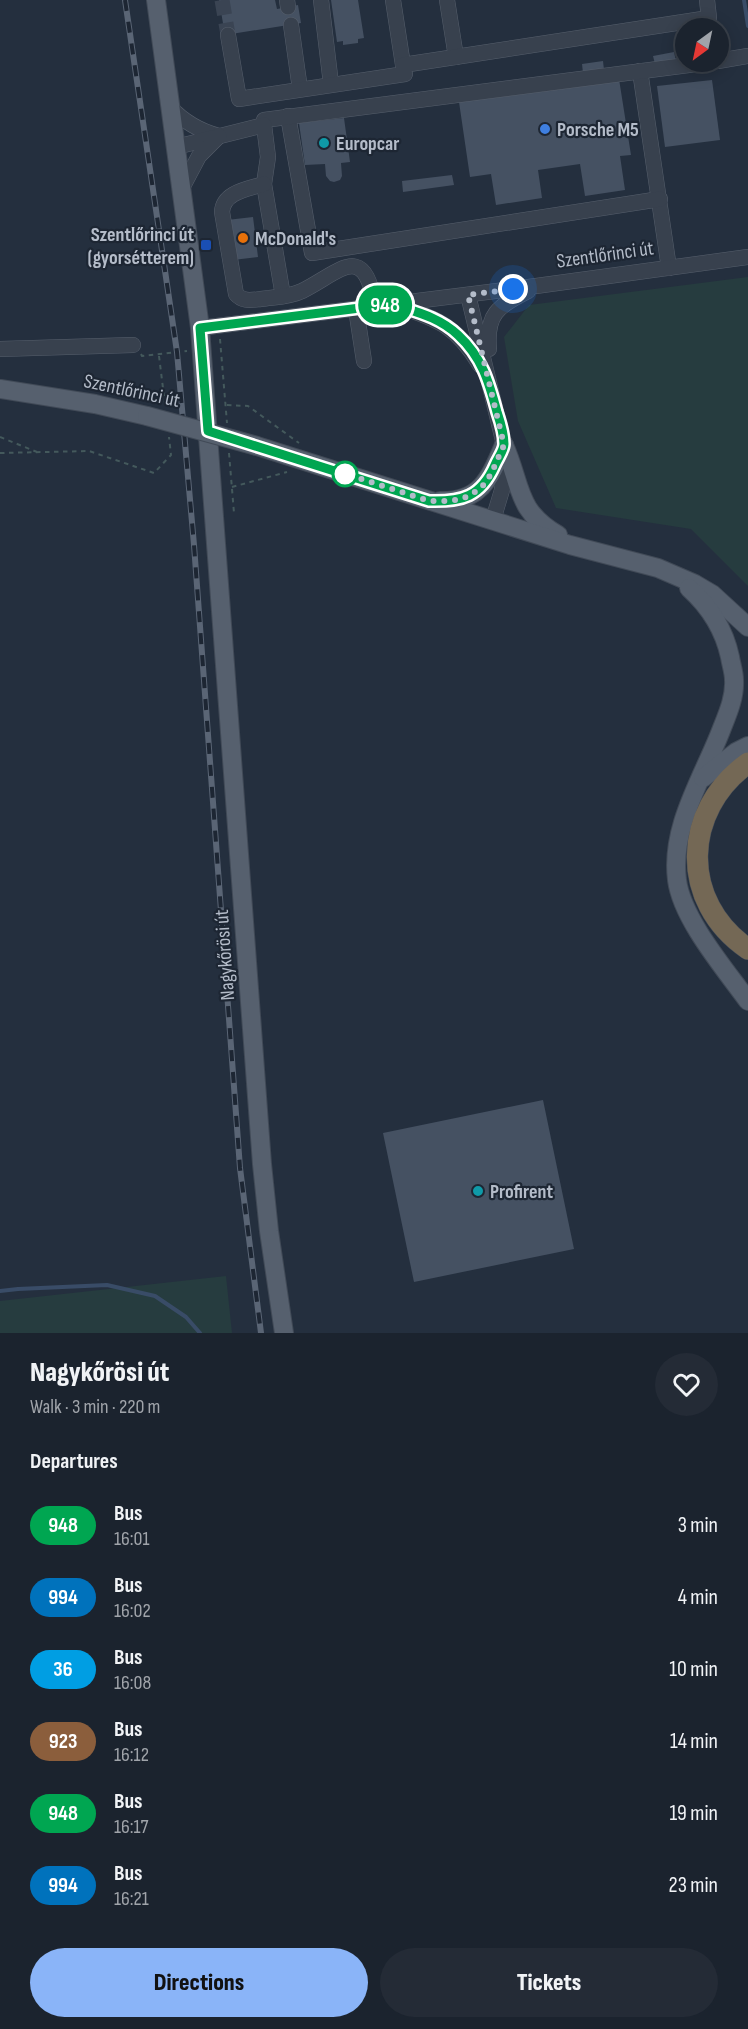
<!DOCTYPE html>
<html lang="en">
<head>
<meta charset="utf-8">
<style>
  :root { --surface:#1b232e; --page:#242b36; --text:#f1f3f6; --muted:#a0a4aa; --line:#39404a; --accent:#8ab4f8 }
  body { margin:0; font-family:"Sofia Sans Condensed",sans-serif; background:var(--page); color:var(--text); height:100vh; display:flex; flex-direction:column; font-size:22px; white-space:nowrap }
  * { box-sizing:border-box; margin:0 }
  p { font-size:20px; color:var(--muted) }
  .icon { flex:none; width:33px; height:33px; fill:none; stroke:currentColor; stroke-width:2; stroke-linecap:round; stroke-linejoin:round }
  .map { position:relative; height:1333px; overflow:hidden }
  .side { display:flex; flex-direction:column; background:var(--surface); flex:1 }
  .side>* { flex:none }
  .badge { padding:0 12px; border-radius:20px; font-size:21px; line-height:39px }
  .needle { width:39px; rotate:213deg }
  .buttons { position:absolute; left:675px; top:18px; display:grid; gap:12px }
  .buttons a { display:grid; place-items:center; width:54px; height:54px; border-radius:50%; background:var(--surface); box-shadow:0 3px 15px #0003,0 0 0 2px var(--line); font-size:30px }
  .you { position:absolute; width:30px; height:30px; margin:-15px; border:4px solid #fff; border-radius:50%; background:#1a73e8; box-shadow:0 0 0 9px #1a73e833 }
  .map>.badge { position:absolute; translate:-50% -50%; box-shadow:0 0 0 3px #fff }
  h2 { padding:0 30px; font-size:22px; line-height:54px }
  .round { display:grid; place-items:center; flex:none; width:63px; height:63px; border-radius:32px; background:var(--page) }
  .head { display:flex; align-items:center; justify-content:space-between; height:102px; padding:0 30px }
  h1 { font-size:28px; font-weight:800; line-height:45px }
  .button { display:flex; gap:12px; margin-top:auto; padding:12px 30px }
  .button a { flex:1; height:69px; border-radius:36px; background:var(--accent); color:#111; font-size:24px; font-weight:800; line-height:69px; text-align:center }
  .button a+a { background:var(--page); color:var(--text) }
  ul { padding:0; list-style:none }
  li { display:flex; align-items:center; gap:18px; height:72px; padding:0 30px }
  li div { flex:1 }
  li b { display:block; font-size:22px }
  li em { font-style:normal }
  li .badge { min-width:66px; font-weight:700; text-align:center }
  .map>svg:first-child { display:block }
</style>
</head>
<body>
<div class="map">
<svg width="748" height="1333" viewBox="0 0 748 1333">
  <rect width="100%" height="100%" fill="#242f3e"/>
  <!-- green -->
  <g fill="#263c3f">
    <path d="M748 277V586L691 529 556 508 518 421 504 337 529 305Z"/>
    <path d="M226 1276 232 1333H0V1301Z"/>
  </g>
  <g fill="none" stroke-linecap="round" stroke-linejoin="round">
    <!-- stream -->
    <g stroke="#394c67" stroke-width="4">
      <path d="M744 0 748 26"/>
      <path d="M0 1291 18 1289 107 1285 155 1296 186 1317 200 1333"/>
    </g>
  </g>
  <!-- building -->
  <g fill="#455162">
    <path d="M219 0H275L277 9 298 5 301 23 225 35Z"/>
    <path d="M331 0H358L364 38 358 39V43L343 45V41L337 42Z"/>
    <path d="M674 52 676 61 655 64 653 56Z"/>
    <path d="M603 61 604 70 583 73 582 64Z"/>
    <path d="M619 79 631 155 620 156 625 190 585 196 580 164 538 170 542 198 496 205 491 174 470 177 459 102Z"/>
    <path d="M712 80 720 140 665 147 657 86Z"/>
    <path d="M344 118 350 162 341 163 342 176 340 180 334 182 330 181 326 176 325 164 305 165 299 123Z"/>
    <path d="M452 175 454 185 403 192 402 181Z"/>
    <path d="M253 217 258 257 233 260 227 220Z"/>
    <path d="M543 1100 574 1249 414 1282 383 1133Z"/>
  </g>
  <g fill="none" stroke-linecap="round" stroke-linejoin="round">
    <!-- minor-tunnel -->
    <path stroke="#3a4453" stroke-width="15" stroke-dasharray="15 8" stroke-linecap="butt" d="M222 0 228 35"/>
    <!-- minor casing -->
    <g stroke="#565f6c" stroke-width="16">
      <g id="minor">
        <path d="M287 0 288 7"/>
        <path d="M321 0 331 84"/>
        <path d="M393 0 403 65"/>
        <path d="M447 0 456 57"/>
        <path d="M291 25 300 89"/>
        <path d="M228 35 239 99 405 74 403 65 709 18 707 0"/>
        <path d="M718 61 748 56"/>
        <path d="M640 71 669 268"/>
        <path d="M170 107C183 121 200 131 219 136"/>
        <path d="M288 116 312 253 660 199"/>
        <path d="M264 120 712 62"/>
        <path d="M176 147 264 125 268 157 264 184 283 296"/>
        <path d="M264 184C248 189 223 192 222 212L236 294C243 302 251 300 261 299 275 297 290 297 302 291 340 272 364 240 375 306"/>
        <path d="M181 190 199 156 219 136"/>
        <path d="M468 295 504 445 502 490 493 520"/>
        <path d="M398 306C439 319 457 327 480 365"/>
        <path d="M356 309 364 361"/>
        <path d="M200 328 536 286 748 257"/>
        <path d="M0 349 133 345"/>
        <path d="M489 349C486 313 498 307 528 291"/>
      </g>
    </g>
    <!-- major casing -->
    <g stroke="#414a57" stroke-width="20">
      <g id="major">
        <path d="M156 0 200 328 262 1164 269 1231 284 1333"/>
        <path d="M0 389 95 404 147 416"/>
        <path d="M504 445C522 485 515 510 558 535"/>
        <path d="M257 446 570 545 658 568 695 584 712 594 748 627"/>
        <path d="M440 501C481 502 490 478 504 445"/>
        <path d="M689 588C710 607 724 629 730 657 731 664 734 672 734 680 735 697 728 713 722 728 704 776 670 826 677 880 682 919 725 969 748 1001"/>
        <path d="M703 778 736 752 748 746"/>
      </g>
    </g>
    <!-- highway casing -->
    <g stroke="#434c59" stroke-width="22">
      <path id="highway" d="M748 763C682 810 679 902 748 949"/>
    </g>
    <!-- path -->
    <g stroke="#44595c" stroke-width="2" stroke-dasharray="4.5 4.5" stroke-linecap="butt">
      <path d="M220 339 227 423"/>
      <path d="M141 354 142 356 187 351"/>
      <path d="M159 356 165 404"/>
      <path d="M227 405 248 406 299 443"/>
      <path d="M0 437 37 452"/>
      <path d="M0 453 89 451 154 473 171 455 169 437"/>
      <path d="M229 453 234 513"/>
      <path d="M232 487 287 472"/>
    </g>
    <!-- minor -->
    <use href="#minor" stroke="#38414e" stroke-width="15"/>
    <!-- major -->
    <use href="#major" stroke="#56606e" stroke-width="18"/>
    <!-- highway -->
    <use href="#highway" stroke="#746855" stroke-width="21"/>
    <!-- rail casing -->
    <g stroke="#5a6575" stroke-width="6">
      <path id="rail" d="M125 0 177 352 194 545 240 1168 261 1333"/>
    </g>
    <!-- rail -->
    <use href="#rail" stroke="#1d2633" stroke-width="4" stroke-dasharray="11" stroke-linecap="butt"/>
    <!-- major-bridge casing -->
    <g stroke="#414a57" stroke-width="20" stroke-linecap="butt">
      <path id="major-bridge" d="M147 416 257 446"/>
    </g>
    <!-- major-bridge -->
    <use href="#major-bridge" stroke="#56606e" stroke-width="18"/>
  </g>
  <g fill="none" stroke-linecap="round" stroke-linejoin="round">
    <!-- line casing -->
    <g stroke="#fff" stroke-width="14">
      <path id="line" d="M392 304C416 312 439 317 458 335 482 357 489 382 497 412 500 421 504 434 504 444 504 450 498 458 495 465 481 497 462 502 429 501L208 431 200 328Z"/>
    </g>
    <!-- line -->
    <use href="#line" stroke="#00a651" stroke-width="9"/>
    <!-- walk -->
    <path stroke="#b4bcc9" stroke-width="6" stroke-dasharray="0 10.8" d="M345 474 343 473 429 501H451L464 498 480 489 486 482 491 474 504 445 468 295 513 289"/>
  </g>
  <!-- markers -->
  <circle fill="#3f7fe0" stroke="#1d2633" stroke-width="2" cx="545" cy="129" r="6"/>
  <g fill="#0f9aa8" stroke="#1d2633" stroke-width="2">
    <circle cx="324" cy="143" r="6"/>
    <circle cx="478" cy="1191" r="6"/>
  </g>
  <circle fill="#e8710a" stroke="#1d2633" stroke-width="2" cx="243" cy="238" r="6"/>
  <rect fill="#1a4fb4" stroke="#1d2633" stroke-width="2" x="200" y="239" width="12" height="12" rx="3"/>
  <circle fill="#fff" stroke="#00a651" stroke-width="3" cx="345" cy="474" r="12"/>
  <g text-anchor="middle" stroke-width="4.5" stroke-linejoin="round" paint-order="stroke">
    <!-- poi labels -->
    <g font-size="20" font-weight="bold" fill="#b4bcc9" stroke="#1d2633" text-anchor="start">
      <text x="557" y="136">Porsche M5</text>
      <text x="336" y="150">Europcar</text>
      <text x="194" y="241" text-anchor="end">Szentlőrinci út<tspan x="194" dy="23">(gyorsétterem)</tspan></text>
      <text x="255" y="245">McDonald's</text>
      <text x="490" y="1198">Profirent</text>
    </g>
    <!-- street labels -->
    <g font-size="20" fill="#b4bcc9" stroke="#1d2633">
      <text transform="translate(605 254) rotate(-8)" y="7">Szentlőrinci út</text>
      <text transform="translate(132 390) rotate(12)" y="7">Szentlőrinci út</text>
      <text transform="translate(224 955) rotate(-94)" y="7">Nagykőrösi út</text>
    </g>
  </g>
</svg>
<div class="buttons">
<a><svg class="needle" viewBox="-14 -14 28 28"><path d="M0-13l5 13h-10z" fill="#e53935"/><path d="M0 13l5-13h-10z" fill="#a0a4aa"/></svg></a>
</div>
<div class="you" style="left:513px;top:289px"></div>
<b class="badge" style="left:385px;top:305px;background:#00a651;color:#fff">948</b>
</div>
<section class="side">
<div class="head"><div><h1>Nagykőrösi út</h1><p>Walk · 3 min · 220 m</p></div><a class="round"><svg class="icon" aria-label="heart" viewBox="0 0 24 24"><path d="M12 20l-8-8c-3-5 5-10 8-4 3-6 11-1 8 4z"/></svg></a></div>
<h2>Departures</h2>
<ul>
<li><span class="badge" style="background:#00a651;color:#fff">948</span><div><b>Bus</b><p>16:01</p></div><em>3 min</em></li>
<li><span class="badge" style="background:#0072bc;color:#fff">994</span><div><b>Bus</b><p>16:02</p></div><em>4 min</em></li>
<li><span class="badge" style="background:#009ee3;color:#fff">36</span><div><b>Bus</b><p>16:08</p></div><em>10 min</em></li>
<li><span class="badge" style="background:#8b5e3c;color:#fff">923</span><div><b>Bus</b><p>16:12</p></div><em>14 min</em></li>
<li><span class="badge" style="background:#00a651;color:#fff">948</span><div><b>Bus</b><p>16:17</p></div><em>19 min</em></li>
<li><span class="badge" style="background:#0072bc;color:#fff">994</span><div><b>Bus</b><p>16:21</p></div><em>23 min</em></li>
</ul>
<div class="button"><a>Directions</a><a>Tickets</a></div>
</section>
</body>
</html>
